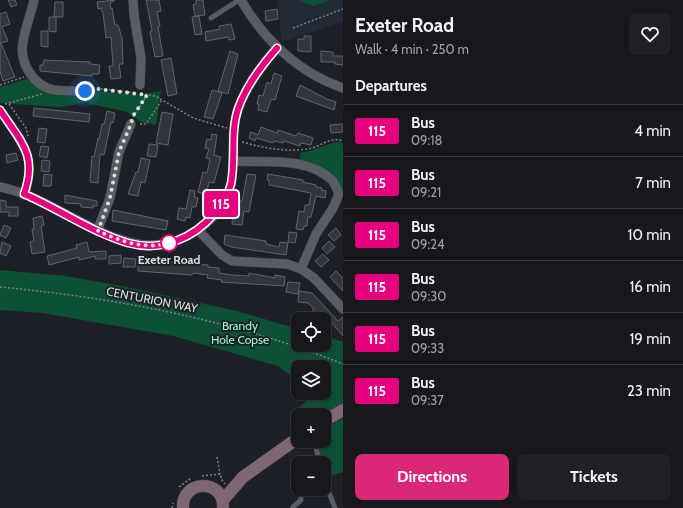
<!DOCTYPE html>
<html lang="en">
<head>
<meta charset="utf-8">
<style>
  :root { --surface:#16181c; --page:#1f2125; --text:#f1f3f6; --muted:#9ea0a3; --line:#35373b; --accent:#db2777 }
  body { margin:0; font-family:Cabin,sans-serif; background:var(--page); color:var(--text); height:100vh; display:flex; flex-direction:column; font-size:15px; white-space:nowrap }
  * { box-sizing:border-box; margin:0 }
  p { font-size:13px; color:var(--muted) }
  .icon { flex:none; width:22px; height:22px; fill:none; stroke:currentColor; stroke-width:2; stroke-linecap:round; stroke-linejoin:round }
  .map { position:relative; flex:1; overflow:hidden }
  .panel { display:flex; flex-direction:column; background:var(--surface); width:340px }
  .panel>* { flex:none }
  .badge { padding:0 8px; border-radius:3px; font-size:14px; line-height:26px }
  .tools { position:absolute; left:291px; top:312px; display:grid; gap:8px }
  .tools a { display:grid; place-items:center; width:40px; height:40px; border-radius:8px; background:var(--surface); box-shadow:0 1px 3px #0004,0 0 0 1px var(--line); font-size:20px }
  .you { position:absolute; width:20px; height:20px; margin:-10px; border:3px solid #fff; border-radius:50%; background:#1a73e8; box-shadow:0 0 0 6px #1a73e833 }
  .map>.badge { position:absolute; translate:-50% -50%; box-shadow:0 0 0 2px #fff }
  h2 { padding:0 12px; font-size:15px; line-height:36px }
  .round { display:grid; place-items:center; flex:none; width:42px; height:42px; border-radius:8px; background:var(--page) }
  .summary { display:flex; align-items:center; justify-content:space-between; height:68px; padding:0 12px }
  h1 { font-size:19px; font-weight:800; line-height:30px }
  .button { display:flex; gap:8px; margin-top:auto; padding:8px 12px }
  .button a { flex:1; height:46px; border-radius:8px; background:var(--accent); color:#fff; font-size:16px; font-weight:800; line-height:46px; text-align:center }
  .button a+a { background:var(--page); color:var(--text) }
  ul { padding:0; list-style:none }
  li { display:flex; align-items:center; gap:12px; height:52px; padding:0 12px; border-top:1px solid var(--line) }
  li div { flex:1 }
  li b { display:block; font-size:15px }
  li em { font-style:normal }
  li .badge { min-width:44px; font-weight:700; text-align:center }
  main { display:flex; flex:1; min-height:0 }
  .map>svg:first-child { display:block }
</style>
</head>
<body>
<main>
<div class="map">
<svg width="343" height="508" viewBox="0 0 343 508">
  <rect width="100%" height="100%" fill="#1d2026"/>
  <!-- built -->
  <path fill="#242a35" d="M277 0H343V22L282 42Z"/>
  <!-- green -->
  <g fill="#0c5035">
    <path d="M299 0H330L313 6Z"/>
    <path d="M30 78 78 93 90 95 92 90 137 95 161 91 156 125 141 122 127 112 86 103 60 107 0 103V87Z"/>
    <path d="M338 142 343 143V190L299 160 301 152C313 152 325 144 338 142Z"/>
    <path d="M0 270 66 276 127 287 237 311 298 329V345H324V336L343 342V405L324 415H302L298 409 315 393H324V367H298V381L278 366 173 336 43 313 0 310Z"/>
    <path d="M343 418V472L327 477 316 441H324V429Z"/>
  </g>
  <!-- building -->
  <g fill="#32353b" stroke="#61646b">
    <path d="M8 0H15L17 5 11 7Z"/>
    <path d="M115 0 110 3 111 9 112 8 115 25H118L122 38 123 64H119L121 78 111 79 109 66H113L111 37 106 38 103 13 101 8 98 9 97 2Z"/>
    <path d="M146 0H159L161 11 157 12 160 26 158 27 163 56 155 57 150 32 152 31Z"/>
    <path d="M196 0H203L205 15 195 16 193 5 196 4Z"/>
    <path d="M55 2H63V17H54Z"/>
    <path d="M277 9 278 19 266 21 265 11Z"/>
    <path d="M6 12 10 24 2 27 8 41 1 43 15 77 3 81 0 71V14Z"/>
    <path d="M199 16 202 34 195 35 192 17Z"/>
    <path d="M49 17H56V32L49 31Z"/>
    <path d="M231 24 235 39 229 40 228 37 206 41 205 32 220 29 219 26Z"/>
    <path d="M41 31H48V47L41 46Z"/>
    <path d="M304 36H311V52L298 51V39H304Z"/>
    <path d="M230 51 238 54 228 94 218 91Z"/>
    <path d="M321 51 333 52V56H343V65L335 64V62H321Z"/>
    <path d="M171 58 177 94 168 96 161 60Z"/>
    <path d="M44 60 90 62V64L100 65 99 74H92V76L40 71V65H43Z"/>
    <path d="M274 73 282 76 275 100 271 99 267 112 258 110 259 104H257L259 95 263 96 267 82 271 84Z"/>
    <path d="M300 85 327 99 336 102 334 110 296 96Z"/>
    <path d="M212 90 222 93 213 119 204 117Z"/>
    <path d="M34 108 90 114 89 122 33 116Z"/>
    <path d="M107 111 115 113 113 123 111 122 104 155 100 154 98 183 90 182 92 156 94 157 98 138 99 139 102 124H104Z"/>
    <path d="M162 112 173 114 168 145 156 143Z"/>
    <path d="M343 124V132L331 133 330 125Z"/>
    <path d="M261 127 277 133 278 130 296 136 298 133 313 138 311 145 301 143 300 146 284 141 283 143 274 141 273 143 256 138 255 141 249 138 251 132 258 135Z"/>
    <path d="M39 128 47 129 45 143 37 142Z"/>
    <path d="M212 134 217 135 214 155 221 157 214 183 209 182 206 195 198 192 203 172 207 173 210 159 206 158 209 149 205 148 207 139 211 140Z"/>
    <path d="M149 144 158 145 156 157 147 156Z"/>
    <path d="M41 146 49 147 47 158 39 156Z"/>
    <path d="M16 153 18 160 7 163 6 155Z"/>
    <path d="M141 158 150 160 145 183 141 182 138 196 128 194 136 172H138Z"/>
    <path d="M42 160 50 161 49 172 41 171Z"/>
    <path d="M44 174 52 175 51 186H43Z"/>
    <path d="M247 174 256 175 249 212 244 211 242 225 232 224 233 214 236 215 238 211 239 201H242Z"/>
    <path d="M268 174 303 180V182L316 185V187L322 188 321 190 326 191 325 198 316 196 311 217H308L307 226H304L303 230 296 229 299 211 304 212 305 205H309L311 193 269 185V180H267Z"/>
    <path d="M190 190 195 191 194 197 198 198 196 207H192L190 218 186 217 185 221 177 219 179 208 186 209Z"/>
    <path d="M65 195 97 201V206H93V208L81 207V204L65 203Z"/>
    <path d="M0 200 6 201V207H18V216H8L10 212H0Z"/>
    <path d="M113 210 168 221 166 230 112 221Z"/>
    <path d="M42 216 44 225 41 226 45 252 32 254 30 242 34 241 32 229H34L33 218Z"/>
    <path d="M4 225 11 228 6 238 0 235Z"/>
    <path d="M336 228 341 235 334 241 328 235Z"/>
    <path d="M289 232 297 233 295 243 288 242Z"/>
    <path d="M225 235 266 241V244L279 247 280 242 288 243 286 255 231 247 224 244Z"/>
    <path d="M329 241 335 247 327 254 322 248Z"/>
    <path d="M2 242 11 246 6 256 0 253Z"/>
    <path d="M87 242 89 252 106 251V259H95V256L79 260V257L49 265 47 256 77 248 76 245Z"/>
    <path d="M323 254 329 260 321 267 315 261Z"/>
    <path d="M121 255V263L109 264V256Z"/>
    <path d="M124 258 136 259 135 267H123Z"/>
    <path d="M155 261 208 265V267L219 268V273L232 275 249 276V273L275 278V275L285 277 284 286 221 282 222 280 207 278 208 275 193 273 192 275 138 271V263L155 264Z"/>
    <path d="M336 271 343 278V291L330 277Z"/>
    <path d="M288 282 300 283 298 294 286 292Z"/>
    <path d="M299 291 312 293 338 321 343 317V336L331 322 328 324 319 314 315 318 310 313 314 309 308 303 298 302Z"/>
  </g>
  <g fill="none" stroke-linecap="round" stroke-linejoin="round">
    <!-- lane casing -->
    <g stroke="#3b3d41" stroke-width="5.5">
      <g id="lane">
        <path d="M211 18 239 0"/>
        <path d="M314 441 320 463"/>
        <path d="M312 463 318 457"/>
        <path d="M324 480 335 508"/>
        <path d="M293 507 301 500 300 489"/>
      </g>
    </g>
    <!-- street casing -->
    <g stroke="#3b3d41" stroke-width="10">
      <g id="street">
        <path d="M34 0C31 14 25 28 23 42 19 62 33 86 54 90 64 91 75 91 85 91"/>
        <path d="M133 0 134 15 141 58 140 85"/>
        <path d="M241 0C264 40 299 73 343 88"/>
        <path d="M0 110C21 142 38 155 24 195"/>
        <path d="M233 161C266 163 306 156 332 180 335 183 337 190 339 194L333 208 316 234 301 269"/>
        <path d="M0 187C49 197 88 234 137 244 175 252 222 223 231 184 236 160 230 133 238 109 246 86 261 66 277 48"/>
        <path d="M198 230 222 255 232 261 287 264 301 269 314 278 343 309"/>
        <path d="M97 231 110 198 119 152 131 124"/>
      </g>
    </g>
    <!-- secondary casing -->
    <g stroke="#3b3d41" stroke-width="13">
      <g id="secondary">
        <path d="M324 421 343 410"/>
        <path d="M223 500 243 477 298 438"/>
        <path d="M183 508C181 480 223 478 223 506"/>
      </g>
    </g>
    <!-- path -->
    <g stroke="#7d8085" stroke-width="1.5" stroke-dasharray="2 2" stroke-linecap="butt">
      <path d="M293 28 343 9"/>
      <path d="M0 85 24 77"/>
      <path d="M93 88 137 93"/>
      <path d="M141 94 155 96 193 118 227 128"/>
      <path d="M5 104 42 94"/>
      <path d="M9 104 26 128 28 136"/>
      <path d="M133 117 147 95"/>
      <path d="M140 124H146L162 100"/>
      <path d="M242 142C264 148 284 152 307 149 320 148 328 136 343 141"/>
      <path d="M0 287C117 298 233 320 343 364"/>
      <path d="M294 409 298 415"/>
      <path d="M217 457 220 474"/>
      <path d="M202 476 220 474 222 480 225 484"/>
      <path d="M179 487 191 478"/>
      <path d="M172 508 173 503"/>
    </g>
    <!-- lane -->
    <use href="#lane" stroke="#595c63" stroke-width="4.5"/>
    <!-- street -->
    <use href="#street" stroke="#595c63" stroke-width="9"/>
    <!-- secondary -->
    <use href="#secondary" stroke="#7e6673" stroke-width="12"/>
  </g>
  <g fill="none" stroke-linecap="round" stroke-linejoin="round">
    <!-- line casing -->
    <g stroke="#fff" stroke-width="9">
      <path id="line" d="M0 110C21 142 38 155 24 194 59 209 91 232 128 243 161 252 193 239 215 213 222 205 228 195 231 184 236 160 230 133 238 109 246 86 261 66 277 48"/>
    </g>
    <!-- line -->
    <use href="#line" stroke="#e6007e" stroke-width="6"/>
    <!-- walk -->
    <path stroke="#dbdde1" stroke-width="4" stroke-dasharray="0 7.2" d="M85 91 90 88 147 95 133 116 131 124 119 152 110 198 98 231C120 241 144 250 169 243"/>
  </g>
  <!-- markers -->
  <circle fill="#fff" stroke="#e6007e" stroke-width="2" cx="169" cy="243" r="8"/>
  <g text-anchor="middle" stroke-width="4" stroke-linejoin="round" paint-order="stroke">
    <!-- stop labels -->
    <g font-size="12" font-weight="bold" fill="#dbdde1" stroke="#1d2026">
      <text x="169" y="264">Exeter Road</text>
    </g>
    <!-- street labels -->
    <g font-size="12" fill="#dbdde1" stroke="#1d2026">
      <text transform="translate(152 300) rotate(11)" y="4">CENTURION WAY</text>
    </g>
    <!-- park labels -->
    <g font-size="12" fill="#8effc8" stroke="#1d2026">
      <text x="240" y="330">Brandy<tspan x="240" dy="14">Hole Copse</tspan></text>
    </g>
  </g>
</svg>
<div class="tools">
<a><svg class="icon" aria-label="locate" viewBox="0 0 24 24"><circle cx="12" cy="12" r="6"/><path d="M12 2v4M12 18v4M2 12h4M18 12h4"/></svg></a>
<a><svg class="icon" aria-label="layers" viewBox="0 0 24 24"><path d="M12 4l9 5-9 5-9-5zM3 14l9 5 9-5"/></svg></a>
<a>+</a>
<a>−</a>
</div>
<div class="you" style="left:85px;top:91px"></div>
<b class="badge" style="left:221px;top:204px;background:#e6007e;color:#fff">115</b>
</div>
<section class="panel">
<div class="summary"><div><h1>Exeter Road</h1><p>Walk · 4 min · 250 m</p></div><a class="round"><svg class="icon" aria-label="heart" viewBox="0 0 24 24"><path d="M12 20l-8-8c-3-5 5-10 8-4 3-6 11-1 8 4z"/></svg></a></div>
<h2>Departures</h2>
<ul>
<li><span class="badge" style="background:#e6007e;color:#fff">115</span><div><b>Bus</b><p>09:18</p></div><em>4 min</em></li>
<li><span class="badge" style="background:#e6007e;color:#fff">115</span><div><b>Bus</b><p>09:21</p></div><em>7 min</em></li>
<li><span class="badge" style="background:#e6007e;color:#fff">115</span><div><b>Bus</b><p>09:24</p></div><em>10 min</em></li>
<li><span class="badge" style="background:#e6007e;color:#fff">115</span><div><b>Bus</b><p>09:30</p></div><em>16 min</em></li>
<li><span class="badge" style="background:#e6007e;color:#fff">115</span><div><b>Bus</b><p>09:33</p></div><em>19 min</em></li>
<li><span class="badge" style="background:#e6007e;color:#fff">115</span><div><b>Bus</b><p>09:37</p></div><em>23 min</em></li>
</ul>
<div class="button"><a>Directions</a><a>Tickets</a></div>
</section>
</main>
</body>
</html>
